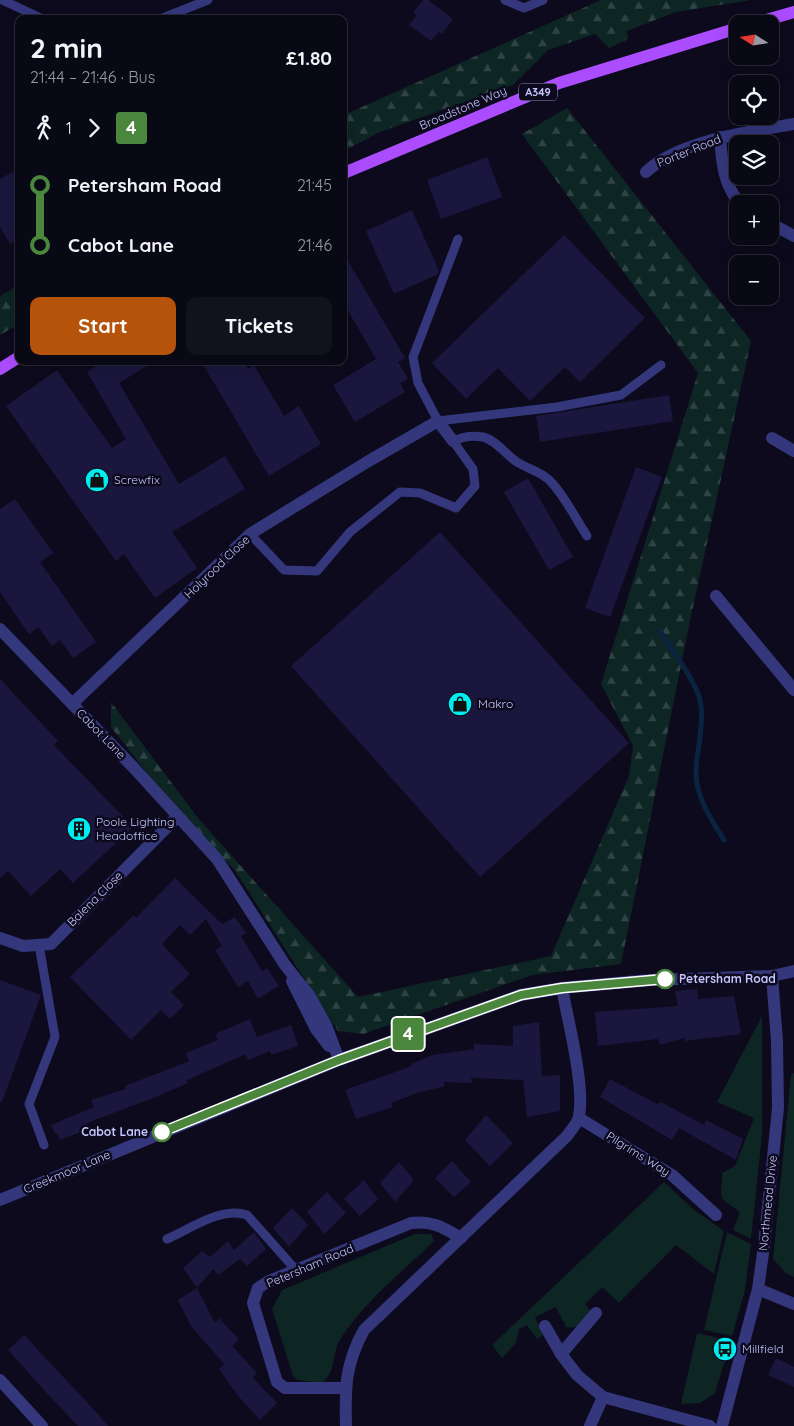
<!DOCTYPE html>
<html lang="en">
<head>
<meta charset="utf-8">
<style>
  :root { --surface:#090815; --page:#12111e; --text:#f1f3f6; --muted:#999aa0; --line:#292934; --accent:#b45309 }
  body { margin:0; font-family:Quicksand,sans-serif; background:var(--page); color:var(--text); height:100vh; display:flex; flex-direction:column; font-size:19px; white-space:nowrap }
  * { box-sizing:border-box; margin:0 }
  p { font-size:16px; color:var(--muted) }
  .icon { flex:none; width:28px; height:28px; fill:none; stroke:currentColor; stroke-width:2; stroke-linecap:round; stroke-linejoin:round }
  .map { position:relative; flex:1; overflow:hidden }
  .sheet { position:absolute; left:15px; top:15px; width:332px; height:350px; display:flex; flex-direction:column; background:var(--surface); border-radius:10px; box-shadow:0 5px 20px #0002,0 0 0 1px var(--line) }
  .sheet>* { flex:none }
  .badge { padding:0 10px; border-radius:4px; font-size:18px; line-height:32px }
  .needle { width:32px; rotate:282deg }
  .fabs { position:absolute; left:729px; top:15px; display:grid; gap:10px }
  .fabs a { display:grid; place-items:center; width:50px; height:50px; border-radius:10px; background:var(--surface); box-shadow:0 5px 20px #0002,0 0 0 1px var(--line); font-size:25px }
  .map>.badge { position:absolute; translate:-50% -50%; box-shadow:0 0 0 2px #fff }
  .legs { display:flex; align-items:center; gap:8px; height:55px; padding:0 15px; font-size:16px }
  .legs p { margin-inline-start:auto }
  .headline { display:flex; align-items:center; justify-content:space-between; height:85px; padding:0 15px }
  h1 { font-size:28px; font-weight:700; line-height:38px }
  .button { display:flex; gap:10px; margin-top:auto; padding:10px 15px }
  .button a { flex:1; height:58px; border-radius:10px; background:var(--accent); color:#fff; font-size:20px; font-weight:700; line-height:58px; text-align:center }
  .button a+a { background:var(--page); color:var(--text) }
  ul { padding:0 15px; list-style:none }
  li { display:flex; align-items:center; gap:18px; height:60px; font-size:19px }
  li i { display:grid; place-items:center; width:8px; height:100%; margin:0 6px; background:currentColor }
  li i::after { content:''; width:12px; height:12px; margin:-6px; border:4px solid; border-radius:50%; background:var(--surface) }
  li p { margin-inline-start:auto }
  li:first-child i { background:linear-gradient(#0000 50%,currentColor 0) }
  li:last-child i { background:linear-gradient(currentColor 50%,#0000 0) }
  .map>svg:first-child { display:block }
</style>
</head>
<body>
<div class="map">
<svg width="794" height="1426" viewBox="0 0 794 1426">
  <defs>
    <pattern id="forest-firs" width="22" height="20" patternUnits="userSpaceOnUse" patternTransform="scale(1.25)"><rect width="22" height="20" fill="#0d2523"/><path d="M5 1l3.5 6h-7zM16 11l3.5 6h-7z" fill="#2f4344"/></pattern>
  </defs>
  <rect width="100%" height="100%" fill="#0c0a1c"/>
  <!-- green -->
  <g fill="#0d2523">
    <path d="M762 1016V1135L751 1239 733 1230 740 1212C715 1195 722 1201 722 1173L735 1166 754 1118 717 1102Z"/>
    <path d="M794 1073V1277L786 1273 773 1259 791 1075Z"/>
    <path d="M664 1182 693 1209 724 1231 714 1274 676 1245 619 1303 602 1287 585 1304 592 1312C584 1320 579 1330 566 1327L556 1307 535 1317 543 1335 537 1339 527 1325 519 1329 516 1343 502 1358 492 1345Z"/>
    <path d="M727 1232 751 1244 745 1290 732 1336 704 1330Z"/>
    <path d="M415 1234H431L434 1241C402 1272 365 1301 341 1338 331 1354 337 1371 322 1383L297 1380 293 1376 272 1309 282 1290Z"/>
    <path d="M697 1333 731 1341 715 1393 700 1403 681 1404Z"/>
  </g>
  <!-- forest -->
  <g fill="url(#forest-firs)">
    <path d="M601 0H751L676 12 627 31 628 39 609 48 595 34 548 50 513 85 380 132 344 151V115Z"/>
    <path d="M567 108 751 341 691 616 621 964 532 975 363 1034 338 1031 234 869 179 814 111 727V702L198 818 358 997 551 956 629 776 633 746 601 684 698 373 522 134Z"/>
    <path d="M19 285V324L0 335V296Z"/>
  </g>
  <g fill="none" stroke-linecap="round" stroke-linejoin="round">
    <!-- stream -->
    <path stroke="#0a2340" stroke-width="5" d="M660 631C671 649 699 685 701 705 704 726 697 748 696 770 695 796 711 819 724 840"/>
  </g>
  <!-- building -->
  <g fill="#1b163d">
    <path d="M423 0H428L453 19 442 34 439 32 431 41 409 25 417 15 413 12Z"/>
    <path d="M487 157 502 197 441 219 427 180Z"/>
    <path d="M19 168V239L10 244 0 227V179Z"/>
    <path d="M412 210 439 271 438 274 394 294 366 231Z"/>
    <path d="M564 235 645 318 580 382 565 367 530 401 498 368 466 399 432 363Z"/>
    <path d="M344 254 405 358 398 362 408 379 400 383 405 392 355 422 333 385 376 359 344 304Z"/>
    <path d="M104 361H155L119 383 179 484 225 456 245 489 172 532 197 568 155 598 124 554 116 561 6 406 57 370 112 448 126 439 87 372Z"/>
    <path d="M201 361H244L248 369 254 365 284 416 299 406 321 444 269 476Z"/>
    <path d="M669 395 673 421 540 442 536 416Z"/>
    <path d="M636 467 662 477 610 617 585 608Z"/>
    <path d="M528 478 573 557 549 570 504 492Z"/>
    <path d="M15 499 53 553 40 562 96 642 73 658 60 640 52 646 38 627 29 634 0 592V509Z"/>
    <path d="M440 532 629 743 480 877 291 666Z"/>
    <path d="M0 679 58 741 54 745 133 827 73 883 60 869 31 896 8 871 0 878Z"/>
    <path d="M175 878 222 924 235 917 246 933 241 936 262 971 267 968 279 986 258 999 248 981 238 987 215 950 222 946 206 919 190 935 180 925 162 944 190 974 171 992 184 1005 170 1019 161 1010 131 1040 70 977 134 915 136 918Z"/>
    <path d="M0 980 41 995 2 1102H0Z"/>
    <path d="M697 989 698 999 734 996 741 1034 685 1041 684 1038 660 1045 658 1039 598 1046 595 1012 678 1006 675 991Z"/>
    <path d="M250 1019 257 1037 291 1025 298 1046 271 1055 270 1051 248 1060 246 1054 187 1080 188 1083 158 1096 87 1123 89 1129 60 1140 57 1133 55 1134 51 1125 94 1107 91 1100 126 1089 125 1086 189 1061 186 1053 218 1040 215 1034Z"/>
    <path d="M539 1022 542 1076 560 1075V1111L527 1117 523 1080 471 1078 472 1083 444 1082 445 1086 417 1093 391 1103 393 1107 356 1119 345 1090 412 1066 411 1064 433 1055 474 1049V1044L513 1046V1026Z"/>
    <path d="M610 1079 657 1104 661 1102 704 1125 706 1120 743 1139 736 1160 679 1128 672 1140 600 1097Z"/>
    <path d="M486 1115 513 1143 490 1166 465 1140Z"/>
    <path d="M452 1161 471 1182 454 1197 435 1178Z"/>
    <path d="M399 1162 414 1180 395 1202 380 1183Z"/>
    <path d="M364 1180 378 1199 360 1216 344 1199Z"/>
    <path d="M327 1192 346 1213 324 1234 307 1212Z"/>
    <path d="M292 1208 308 1225 289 1247 273 1228Z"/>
    <path d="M254 1232 266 1249 247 1266 240 1259 218 1275 213 1269 197 1288 183 1268 202 1251 210 1257 228 1241 234 1250Z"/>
    <path d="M197 1288 215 1323 219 1318 239 1339 232 1346 257 1373 253 1378 277 1403 260 1420 238 1396 219 1369 224 1364 191 1326 178 1300Z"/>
    <path d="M24 1335 98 1414 108 1426H78L45 1391 8 1350Z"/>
    <path d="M776 1358 794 1367V1387L768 1375Z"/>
  </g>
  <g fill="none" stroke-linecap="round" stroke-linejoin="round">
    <!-- service -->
    <g stroke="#34377c" stroke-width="9">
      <path d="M2 0 43 19"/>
      <path d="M505 0 524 8 543 0"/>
      <path d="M160 19 208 0"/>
      <path d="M458 239 413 357 418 383 438 421 557 407 621 395 661 365"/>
      <path d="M250 534 284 570 317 571 350 532 400 492 420 493 456 508 475 486 473 469 453 441C462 437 473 435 483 437 496 440 506 455 517 462 530 470 543 472 553 484 566 499 576 519 587 536"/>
      <path d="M39 945 55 1037 29 1104 44 1145"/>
      <path d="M167 1239C190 1229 222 1206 247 1215L296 1270"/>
    </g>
    <!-- minor -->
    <g stroke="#34377c" stroke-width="12">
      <path d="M720 137C722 163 723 183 740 204"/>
      <path d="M646 172C679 140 750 132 794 124"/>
      <path d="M770 223 794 236"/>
      <path d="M772 438 794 451"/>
      <path d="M716 596 794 690"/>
      <path d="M0 629 134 768 217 859 285 965 309 995 326 1025 339 1060"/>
      <path d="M72 704 250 534 367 462 438 421 453 441"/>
      <path d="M0 938 23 946 51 944 177 817"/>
      <path d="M292 981 316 1029 329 1046"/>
      <path d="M579 1118 672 1175 716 1215"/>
      <path d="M0 1200 339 1060 521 995 562 988 650 980 772 976 794 971"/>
      <path d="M758 1289 794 1304"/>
      <path d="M545 1326 561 1354 577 1375 603 1397 710 1426"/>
      <path d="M561 1354 596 1313"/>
      <path d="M0 1380 42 1426"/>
      <path d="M345 1388H285L277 1382 253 1303 258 1288 269 1281 411 1223C432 1220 444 1228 461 1238"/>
      <path d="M346 1426C345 1388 345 1364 364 1330L567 1136C571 1130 578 1123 579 1116 585 1086 568 1021 562 988"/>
      <path d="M590 1426 603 1397"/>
      <path d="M722 1426 758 1289 764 1246 778 1108 777 1041 772 976"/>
    </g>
    <!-- primary -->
    <g stroke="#ac4cff" stroke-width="12">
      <path d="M753 24 794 12"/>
      <path d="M344 173 559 83 738 28"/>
      <path d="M0 369 19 357"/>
    </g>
  </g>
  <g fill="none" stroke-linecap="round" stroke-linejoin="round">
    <!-- line-1 casing -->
    <g stroke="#fff" stroke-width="11">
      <path id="line-1" d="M162 1132 339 1060 521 995 562 988 665 979"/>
    </g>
    <!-- line-1 -->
    <use href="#line-1" stroke="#4b863d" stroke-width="8"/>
  </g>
  <!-- icons -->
  <defs>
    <g id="shop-disc" transform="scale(1.25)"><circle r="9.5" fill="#00edf0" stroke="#0c0a1c"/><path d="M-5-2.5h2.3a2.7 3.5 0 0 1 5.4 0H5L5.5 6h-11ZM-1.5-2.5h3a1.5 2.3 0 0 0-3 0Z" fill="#111"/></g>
    <g id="building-disc" transform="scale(1.25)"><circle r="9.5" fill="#00edf0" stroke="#0c0a1c"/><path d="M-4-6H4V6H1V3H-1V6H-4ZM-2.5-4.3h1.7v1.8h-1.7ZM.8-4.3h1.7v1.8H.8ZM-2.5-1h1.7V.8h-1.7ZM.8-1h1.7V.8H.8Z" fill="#111"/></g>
    <g id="bus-disc" transform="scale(1.25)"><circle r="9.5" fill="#00edf0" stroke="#0c0a1c"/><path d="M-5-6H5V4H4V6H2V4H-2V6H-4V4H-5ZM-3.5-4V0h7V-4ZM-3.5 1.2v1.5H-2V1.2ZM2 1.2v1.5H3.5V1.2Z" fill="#111"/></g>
  </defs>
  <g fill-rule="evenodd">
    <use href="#shop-disc" x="97" y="480"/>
    <use href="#shop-disc" x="460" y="704"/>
    <use href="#building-disc" x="79" y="829"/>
    <use href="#bus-disc" x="725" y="1349"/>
  </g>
  <!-- markers -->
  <g fill="#fff" stroke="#4b863d" stroke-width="2.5">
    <circle cx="665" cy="979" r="9"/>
    <circle cx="162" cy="1132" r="9"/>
  </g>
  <g text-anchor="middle" stroke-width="5" stroke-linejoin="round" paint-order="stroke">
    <!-- shield labels -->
    <rect fill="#0c0a1c" stroke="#8e8dbb" stroke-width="1" x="519" y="83.5" width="38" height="17" rx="4"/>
    <g font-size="11" font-weight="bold" fill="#c6c5ff">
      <text x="538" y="96">A349</text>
    </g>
    <!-- street labels -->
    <g font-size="12" fill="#c6c5ff" stroke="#0c0a1c">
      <text transform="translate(463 108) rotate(-23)" y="4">Broadstone Way</text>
      <text transform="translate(689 151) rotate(-22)" y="4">Porter Road</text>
      <text transform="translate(217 567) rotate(-44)" y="4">Holyrood Close</text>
      <text transform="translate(101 734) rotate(46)" y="4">Cabot Lane</text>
      <text transform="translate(95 899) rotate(-45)" y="4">Balena Close</text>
      <text transform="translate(638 1154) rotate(32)" y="4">Pilgrims Way</text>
      <text transform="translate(67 1172) rotate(-23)" y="4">Creekmoor Lane</text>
      <text transform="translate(768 1203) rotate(-84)" y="4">Northmead Drive</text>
      <text transform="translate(310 1266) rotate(-23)" y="4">Petersham Road</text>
    </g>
    <!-- poi labels -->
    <g font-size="12" fill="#c6c5ff" stroke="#0c0a1c" text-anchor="start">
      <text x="114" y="484">Screwfix</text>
      <text x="478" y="708">Makro</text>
      <text x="96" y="826">Poole Lighting<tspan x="96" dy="14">Headoffice</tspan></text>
      <text x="742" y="1353">Millfield</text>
    </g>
    <!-- stop labels -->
    <g font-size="12" font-weight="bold" fill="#c6c5ff" stroke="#0c0a1c" text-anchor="start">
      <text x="679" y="983">Petersham Road</text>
      <text x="148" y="1136" text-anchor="end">Cabot Lane</text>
    </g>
  </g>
</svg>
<div class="fabs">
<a><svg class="needle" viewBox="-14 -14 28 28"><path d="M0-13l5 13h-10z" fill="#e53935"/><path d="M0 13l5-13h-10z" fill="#999aa0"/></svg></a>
<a><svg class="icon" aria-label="locate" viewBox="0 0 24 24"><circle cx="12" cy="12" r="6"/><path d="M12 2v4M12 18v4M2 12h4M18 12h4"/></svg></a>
<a><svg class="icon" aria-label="layers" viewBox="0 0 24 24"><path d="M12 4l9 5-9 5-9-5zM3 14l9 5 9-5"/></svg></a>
<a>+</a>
<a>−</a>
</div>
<b class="badge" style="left:408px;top:1034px;background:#4b863d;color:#fff">4</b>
<section class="sheet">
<div class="headline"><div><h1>2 min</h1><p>21:44 – 21:46 · Bus</p></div><b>£1.80</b></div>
<div class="legs"><svg class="icon" aria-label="walk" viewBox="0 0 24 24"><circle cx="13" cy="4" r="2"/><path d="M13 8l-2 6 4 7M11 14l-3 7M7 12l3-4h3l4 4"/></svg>1<svg class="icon" aria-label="forward" viewBox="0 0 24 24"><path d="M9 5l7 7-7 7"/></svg><b class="badge" style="background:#4b863d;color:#fff">4</b></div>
<ul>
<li><i style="color:#4b863d"></i><b>Petersham Road</b><p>21:45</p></li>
<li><i style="color:#4b863d"></i><b>Cabot Lane</b><p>21:46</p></li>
</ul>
<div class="button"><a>Start</a><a>Tickets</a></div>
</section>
</div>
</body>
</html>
